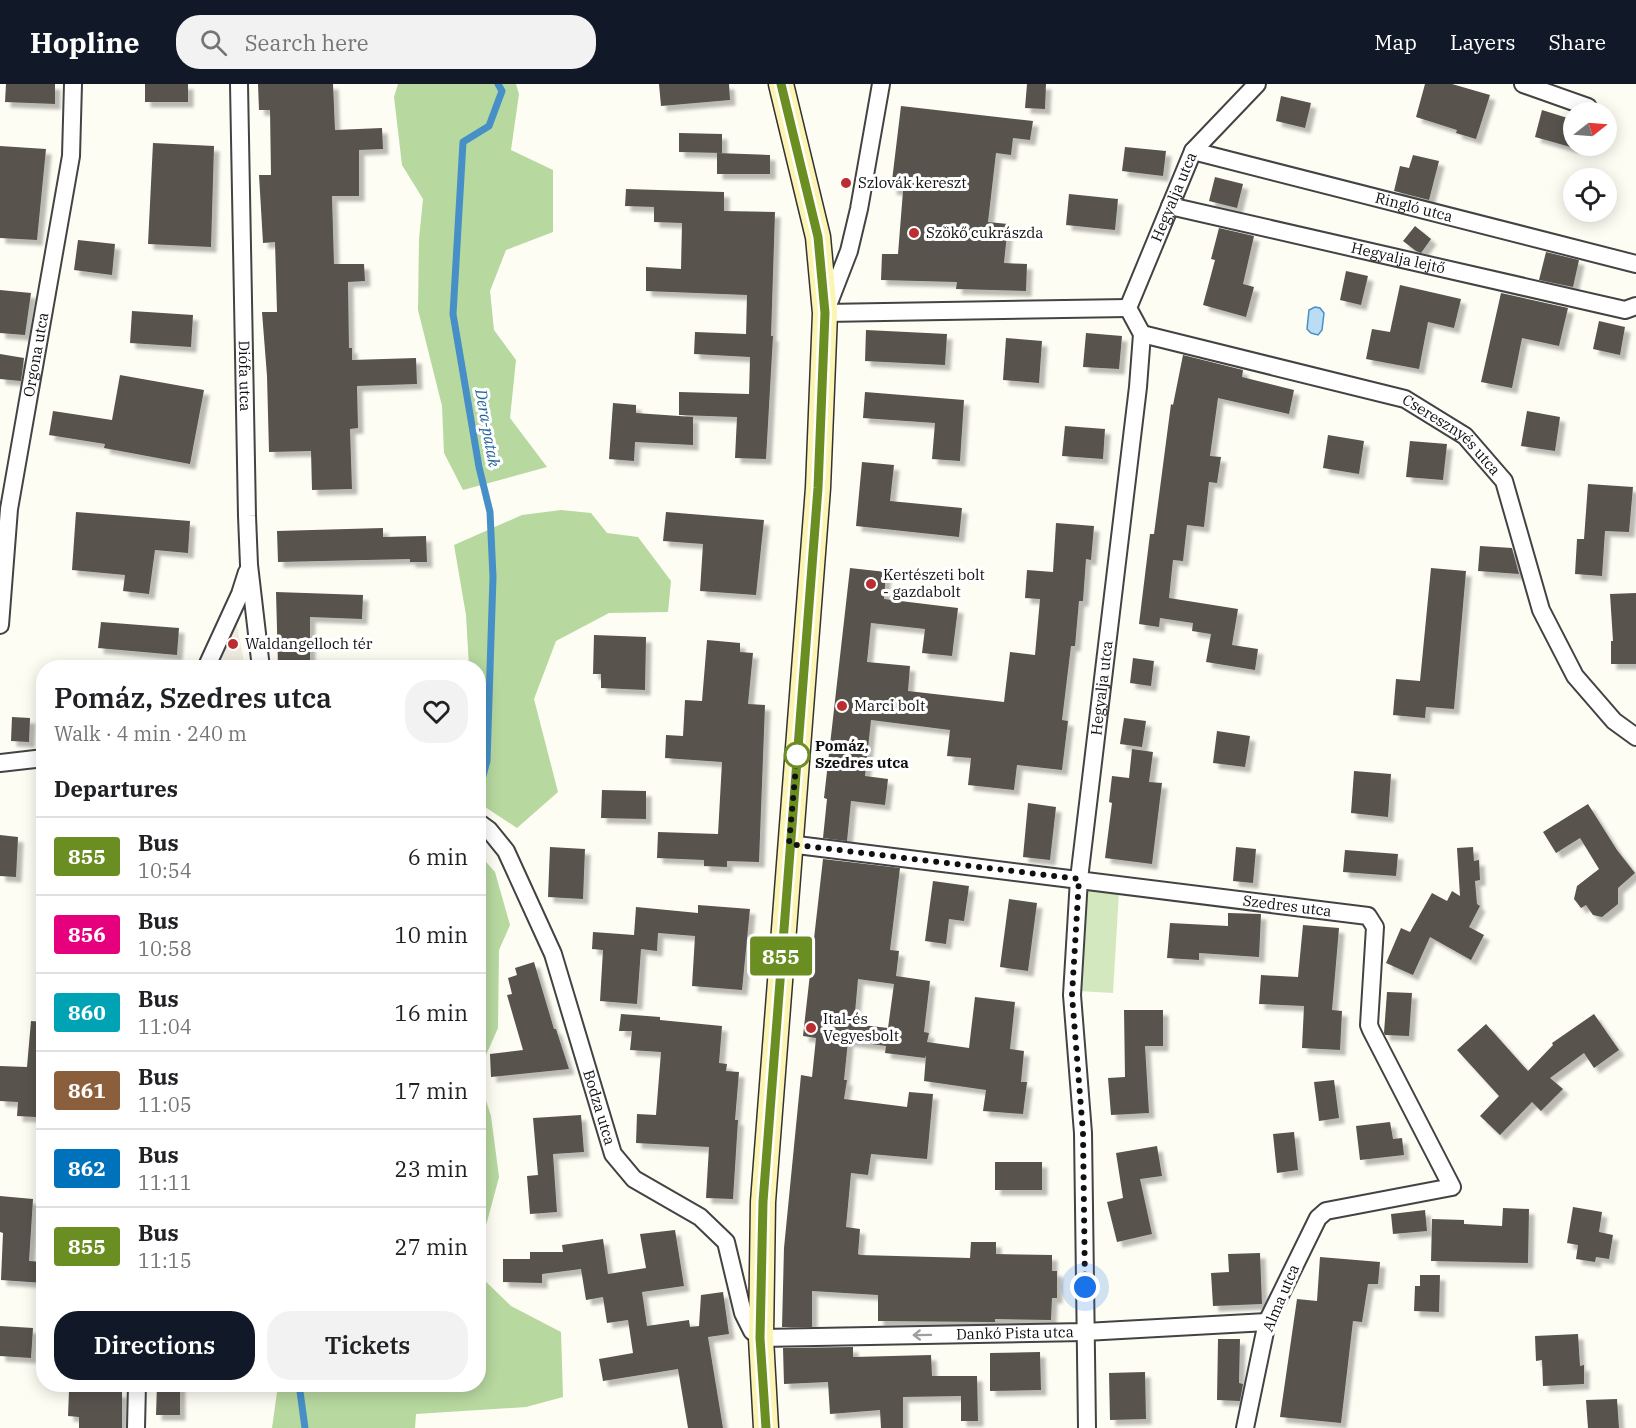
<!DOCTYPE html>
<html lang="en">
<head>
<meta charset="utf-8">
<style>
  :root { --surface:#fff; --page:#f2f2f2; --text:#202124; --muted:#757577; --line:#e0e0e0; --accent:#111827 }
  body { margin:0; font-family:"IBM Plex Serif",serif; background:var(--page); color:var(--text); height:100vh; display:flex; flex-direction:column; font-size:22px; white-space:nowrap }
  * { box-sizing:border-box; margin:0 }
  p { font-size:20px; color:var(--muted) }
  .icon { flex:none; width:33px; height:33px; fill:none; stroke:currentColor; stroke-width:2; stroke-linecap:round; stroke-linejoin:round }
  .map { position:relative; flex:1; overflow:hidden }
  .drawer { position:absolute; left:36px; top:576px; width:450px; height:732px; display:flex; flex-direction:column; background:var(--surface); border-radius:24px; box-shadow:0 3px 15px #0003 }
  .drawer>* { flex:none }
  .badge { padding:0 12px; border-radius:4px; font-size:21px; line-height:39px }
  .needle { width:39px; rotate:73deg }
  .fabs { position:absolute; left:1563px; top:18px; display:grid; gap:12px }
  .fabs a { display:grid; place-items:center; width:54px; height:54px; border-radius:50%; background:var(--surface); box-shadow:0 3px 15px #0003; font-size:30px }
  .you { position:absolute; width:30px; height:30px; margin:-15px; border:4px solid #fff; border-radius:50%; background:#1a73e8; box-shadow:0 0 0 9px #1a73e833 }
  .map>.badge { position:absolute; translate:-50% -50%; box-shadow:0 0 0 3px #fff }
  h2 { padding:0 18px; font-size:22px; line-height:54px }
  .round { display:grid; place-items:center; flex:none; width:63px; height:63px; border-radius:24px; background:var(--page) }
  .summary { display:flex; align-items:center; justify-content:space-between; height:102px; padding:0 18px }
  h1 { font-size:28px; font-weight:600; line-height:45px }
  .primary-button { display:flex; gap:12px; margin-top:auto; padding:12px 18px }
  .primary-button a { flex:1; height:69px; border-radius:24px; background:var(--accent); color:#fff; font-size:24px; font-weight:600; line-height:69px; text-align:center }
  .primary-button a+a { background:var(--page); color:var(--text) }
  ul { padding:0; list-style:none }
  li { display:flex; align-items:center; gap:18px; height:78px; padding:0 18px; border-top:2px solid var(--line) }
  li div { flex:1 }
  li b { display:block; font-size:22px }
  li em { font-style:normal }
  li .badge { min-width:66px; font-weight:700; text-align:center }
  header { display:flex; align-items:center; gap:36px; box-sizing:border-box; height:84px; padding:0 30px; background:var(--accent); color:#fff }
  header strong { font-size:28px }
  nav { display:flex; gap:33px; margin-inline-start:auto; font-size:21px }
  .search { width:420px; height:54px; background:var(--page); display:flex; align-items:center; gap:15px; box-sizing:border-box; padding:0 21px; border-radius:24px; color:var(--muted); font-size:22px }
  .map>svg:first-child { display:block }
</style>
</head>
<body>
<header>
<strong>Hopline</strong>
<div class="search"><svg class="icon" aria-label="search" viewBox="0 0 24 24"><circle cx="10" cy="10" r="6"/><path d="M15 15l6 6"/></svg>Search here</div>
<nav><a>Map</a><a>Layers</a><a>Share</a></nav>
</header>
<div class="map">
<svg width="1636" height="1344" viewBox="0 0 1636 1344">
  <defs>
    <filter id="shadow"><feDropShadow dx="5.5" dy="5.5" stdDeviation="1.5" flood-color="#0004"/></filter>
  </defs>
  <rect width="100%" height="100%" fill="#fefdf4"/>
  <!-- green -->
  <path fill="#d3e8be" d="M1083 803 1119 808 1113 909 1078 907Z"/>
  <!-- forest -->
  <g fill="#b7d89f">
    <path d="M398 0H516L519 10 511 66 553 86V148L506 166 490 207 494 246 516 276 510 334 547 383 463 406 444 369 442 322 418 226 419 155 423 115 402 81 394 13Z"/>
    <path d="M561 426 591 429 607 449 638 453 671 497 668 528 609 529 556 557 534 615 558 708 517 744 479 719 478 584 469 583 466 531 454 461 522 431Z"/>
    <path d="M479 770 495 788 510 841 499 866 498 944 479 987Z"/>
    <path d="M478 992 491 1032 499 1093 487 1138 479 1161Z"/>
    <path d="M479 1191 511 1222 561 1248 563 1313 526 1323 416 1330 415 1344H272L278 1301 478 1300Z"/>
  </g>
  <!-- plaza -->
  <path fill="#f0ece2" d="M236 536 245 583H215Z"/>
  <!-- water -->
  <path fill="#bbddf3" stroke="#4690c7" stroke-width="1.5" d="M1315 223 1320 224 1324 229 1322 246 1318 251 1311 249 1307 245 1309 226Z"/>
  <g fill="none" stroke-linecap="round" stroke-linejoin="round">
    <!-- stream -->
    <g stroke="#4690c7" stroke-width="7">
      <path d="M478 710 487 677 493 493 490 428 479 383 453 230 463 58 489 42 502 7 498 0"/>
      <path d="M478 931 481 959 478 968"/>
      <path d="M299 1300 305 1344"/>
    </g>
  </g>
  <!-- building -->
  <g fill="#59524d" fill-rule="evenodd" filter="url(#shadow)">
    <path d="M6 0H55V20L5 18Z"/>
    <rect x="145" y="0" width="43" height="18"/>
    <path d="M258 0H333L335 46 382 44 383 65 359 66V112H332L334 180H364L365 197 348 198 349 264H352V276L416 274 417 300 357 302 358 344 350 345 352 405 312 406 311 367 269 368 267 292 262 228H277L275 158 263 159 259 91H271L270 26H259Z"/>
    <path d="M659 0H729L730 16 661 22Z"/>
    <path d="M1027 0H1046L1045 25 1025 24Z"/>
    <path d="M1425 0H1452L1490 11 1476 55 1456 49 1457 46 1416 33Z"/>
    <path d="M1281 12 1311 19 1305 44 1276 37Z"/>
    <path d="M901 22 1033 37 1030 56 1013 54 1011 71 996 69 988 138 1008 140 1004 179 1027 180 1026 207 956 205 957 198 881 196 882 170H898L903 107 891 105Z"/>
    <path d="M1542 26 1574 36V64L1535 53Z"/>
    <path d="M679 49 722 50V69L679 68Z"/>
    <path d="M153 59 214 62 211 163 148 160Z"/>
    <path d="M0 62 46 65 37 156 0 154Z"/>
    <path d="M1125 63 1166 67 1163 92 1122 87Z"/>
    <path d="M717 69 770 71V90H717Z"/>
    <path d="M1413 71 1439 77 1429 116 1394 107 1400 82 1409 84Z"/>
    <path d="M1215 93 1243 100 1237 124 1209 117Z"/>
    <path d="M626 105 724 108V127L775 128 771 252H773L766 375 735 374 737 333 679 331V308L749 310 750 273 694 270 695 248 746 250 747 211 646 207V183L681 185 682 139 654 138V123L625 122Z"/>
    <path d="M1069 110 1118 115 1115 146 1066 141Z"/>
    <path d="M1415 142 1431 155 1421 169 1416 167 1403 157Z"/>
    <path d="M1219 144 1254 152 1243 200 1254 203 1246 233 1203 221 1215 176 1211 175Z"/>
    <path d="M78 156 115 160 112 191 74 186Z"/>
    <path d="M1546 168 1579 176 1573 203 1539 196Z"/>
    <path d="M1346 187 1368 192 1361 221 1340 216Z"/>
    <path d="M1400 201 1461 215 1454 244 1428 238 1419 285 1366 275 1372 245 1390 248Z"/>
    <path d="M0 206 31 209 25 251 0 249Z"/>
    <path d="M1501 209 1568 224 1559 262 1522 254 1512 304 1481 298Z"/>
    <path d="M132 227 193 231 191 263 130 259Z"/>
    <path d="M1599 237 1625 243 1620 271 1593 265Z"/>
    <path d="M866 246 947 250 945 281 865 277Z"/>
    <path d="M1086 249 1122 252 1119 285 1083 283Z"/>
    <path d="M1006 254 1042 257 1039 299 1003 296Z"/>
    <path d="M0 270 24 274 21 297 0 295Z"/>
    <path d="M1183 271 1243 286 1242 293 1294 306 1289 330 1218 314 1210 372 1221 373 1217 399 1209 398 1204 443 1187 441 1183 477 1173 476 1169 514 1238 525 1232 561 1258 565 1255 586 1206 578 1211 550 1192 547 1193 539 1160 534 1159 543 1139 540 1150 450H1154L1171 320 1173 321Z"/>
    <path d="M120 291 204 306 190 380 104 364 105 360 49 351 53 327 112 336Z"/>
    <path d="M865 308 964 316 960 377 932 375 935 339 863 334Z"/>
    <path d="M613 319 636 321V329L693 333V361L635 358 634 377 609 375Z"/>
    <path d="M1527 327 1560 333 1555 367 1521 362Z"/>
    <path d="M1065 342 1105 345 1103 375 1062 372Z"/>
    <path d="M1328 351 1364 357 1359 390 1323 384Z"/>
    <path d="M1410 357 1447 360 1443 396 1406 393Z"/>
    <path d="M862 378 894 381 890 417 962 424 959 453 856 442Z"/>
    <path d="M1588 400 1633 403 1629 448 1605 447 1602 492 1575 490 1577 455H1584Z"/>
    <path d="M76 428 190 437 188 469 155 466 149 510 123 507 125 491 72 486Z"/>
    <path d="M666 428 764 436 756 511 700 507 703 460 663 457Z"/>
    <path d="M1056 439 1094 442 1091 476 1086 475 1083 517H1079L1075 562H1071L1062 636 1068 637 1062 686 1017 681 1014 706 968 701 971 674 947 672 950 646 871 636 865 692 888 695 885 721 851 717 847 757 823 754 827 715 824 714 850 484 886 488 884 515 958 524 952 572 922 569 925 545 871 539 867 578 910 582 908 607 1004 618 1010 568 1035 571 1040 515 1025 514 1027 486 1053 488Z"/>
    <path d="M383 444V453L426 452 427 478H410V475L278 478 277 447Z"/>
    <path d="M1480 462 1512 464 1519 490 1478 487Z"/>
    <path d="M1431 484 1466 487 1454 625 1426 623 1425 634 1393 631 1396 595 1420 597Z"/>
    <path d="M276 508 363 511 362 535 310 533V584H282V582H278Z"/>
    <path d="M1636 509V580H1611V557H1613L1610 510Z"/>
    <path d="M101 538 179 544 177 571 98 564Z"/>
    <path d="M594 551 646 553 645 606 601 604V590H593Z"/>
    <path d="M707 556 740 559V568L753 569 748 620 765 621 759 778 727 777V783L704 782V776L657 774 658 748 718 750 722 678 665 674 666 651 683 652 685 616 702 617Z"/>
    <path d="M1133 574 1154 577 1151 602 1130 599Z"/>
    <path d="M12 633 30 634 29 658 11 657Z"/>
    <path d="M1124 634 1146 637 1142 663 1120 660Z"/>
    <path d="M1217 647 1250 652 1245 683 1213 679Z"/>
    <path d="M1132 665 1153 668 1149 698 1162 699 1152 780 1105 774 1112 719 1109 718 1112 692 1129 694Z"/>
    <path d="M1354 687 1391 690 1388 733 1351 729Z"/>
    <path d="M602 706 646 707V735L601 734Z"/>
    <path d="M1028 719 1056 723 1050 776 1023 773Z"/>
    <path d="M1588 720 1617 766 1635 789 1618 804V820L1602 833 1593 831 1586 821 1581 824 1574 815 1577 802 1599 785 1580 754 1556 769 1543 748Z"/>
    <path d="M0 751 18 753 16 793 0 792Z"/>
    <path d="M550 763 585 765 583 815 548 813Z"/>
    <path d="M1236 763 1256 765 1253 799 1233 797Z"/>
    <path d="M1473 763 1474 777 1479 776 1480 796 1475 797 1477 820 1480 822 1469 843 1484 851 1471 876 1430 853 1413 891 1386 879 1401 844 1410 848 1432 809 1447 817 1452 807 1460 812 1457 764Z"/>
    <path d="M1345 766 1398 770 1396 792 1343 788Z"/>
    <path d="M823 775 900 784 890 866 899 867 896 892 930 897 924 948 929 949 927 958 969 964 975 913 1015 918 1010 965 1024 967 1021 998H1027L1023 1030 983 1027 986 1006 924 997 926 971 925 974 885 969 886 962 848 957 844 996H847L844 1015 907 1023 909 1008 933 1010 927 1075 871 1070 868 1091 851 1089 846 1143 860 1145 858 1170 860 1171 970 1174 971 1158H996V1170L1052 1171V1187H1057V1214H1052L1051 1236 995 1235V1238L878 1237V1211L812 1207V1243H782L784 1164 801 991 812 993 816 954 803 952ZM858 895 894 900 888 944 854 940Z"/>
    <path d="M933 797 969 802 964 837 949 835 946 860 925 857Z"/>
    <path d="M1009 815 1037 819 1028 887 1000 883Z"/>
    <path d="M698 821 750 825 742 906 692 902 695 852 658 849 657 867 641 865 637 920 600 917 603 866 592 865 593 848 634 851 636 823 698 829Z"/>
    <path d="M1228 829 1261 830 1259 873 1199 869V876L1167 874 1170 839 1228 842Z"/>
    <path d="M1303 841 1339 844 1332 926 1342 927 1340 966 1302 964 1304 922 1259 920 1261 891 1298 893Z"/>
    <path d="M534 878 554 945H556L569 985 491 993 490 970 523 966 507 911 512 910 508 894 517 891 515 884Z"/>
    <path d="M1387 908 1412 909 1409 952 1385 951 1384 949Z"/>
    <path d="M1124 926H1163V962H1145L1149 1029 1111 1031 1108 994 1125 993Z"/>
    <path d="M621 930 660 933V936L722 942 719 979 727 980 726 987 739 988 735 1036H738L733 1115 706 1114 709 1063 636 1059 637 1030 656 1031 661 968 630 966 632 947H619Z"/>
    <path d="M1594 930 1619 966 1594 984 1584 969 1550 994 1563 1005 1541 1027 1532 1018 1500 1051 1480 1032 1499 1012 1457 966 1486 940 1528 987 1553 961 1552 959Z"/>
    <path d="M31 937 44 938V1013L37 1012 36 1033 17 1032 18 1018 0 1017V982L27 983Z"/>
    <path d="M1334 996 1339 1034 1319 1037 1314 998Z"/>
    <path d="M581 1031 584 1068 553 1070 557 1128 530 1130 527 1092 538 1091 533 1034Z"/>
    <path d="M1390 1038 1393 1055 1402 1054 1404 1071 1360 1076 1356 1042Z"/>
    <path d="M1294 1048 1298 1086 1277 1089 1273 1050Z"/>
    <path d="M1157 1062 1162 1092 1140 1095 1152 1150 1117 1158 1107 1118 1123 1114 1116 1069Z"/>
    <rect x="995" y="1078" width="47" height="28"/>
    <path d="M0 1112 33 1115 29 1177 44 1178V1199L1 1196 3 1149 0 1148Z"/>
    <path d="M1573 1123 1602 1128 1599 1148 1613 1151 1609 1175 1596 1173 1595 1178 1576 1175 1578 1161 1567 1159Z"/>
    <path d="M1503 1124 1529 1125 1528 1179 1431 1177 1432 1135 1464 1136V1140L1502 1142Z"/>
    <path d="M1425 1126 1427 1147 1393 1150 1391 1130Z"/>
    <path d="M675 1146 684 1202 642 1208 647 1242 689 1236 690 1243 699 1242 701 1211 723 1208 729 1250 708 1253 723 1344H688L678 1285 603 1297 599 1275 633 1269 628 1236 607 1239 603 1213 586 1216 581 1185 542 1190V1199L503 1198V1175H530V1168H563L562 1161 603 1155 608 1190 646 1184 640 1150Z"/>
    <path d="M1260 1169 1262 1220 1213 1222 1211 1189 1229 1188 1228 1170Z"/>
    <path d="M1320 1173 1380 1178 1378 1200H1368L1362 1238 1353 1237 1341 1339 1280 1333 1297 1215 1317 1217Z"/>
    <path d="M1420 1191H1440L1439 1228 1414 1227 1415 1202H1420Z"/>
    <path d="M0 1242 33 1244 31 1274 0 1272Z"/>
    <path d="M1578 1250 1580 1282 1584 1281V1300L1543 1302 1542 1276 1536 1277 1535 1252Z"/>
    <path d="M1218 1255H1240L1239 1299 1243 1300 1240 1317 1217 1316Z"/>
    <path d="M853 1263V1273L931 1271 932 1292H977L978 1337H961V1312L903 1313V1344H881L880 1326 830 1330 828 1298 784 1300 783 1264Z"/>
    <path d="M1040 1268 1041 1306 990 1307V1269Z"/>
    <path d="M1145 1288 1146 1335 1110 1336 1109 1289Z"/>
    <path d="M157 1300H180V1331H156Z"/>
    <path d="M69 1307 122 1308V1344H79V1333L68 1332Z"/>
    <path d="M1617 1315 1619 1344H1588L1586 1316Z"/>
  </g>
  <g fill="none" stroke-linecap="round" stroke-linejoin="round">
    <!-- street casing -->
    <g stroke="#434343" stroke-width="20">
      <g id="street">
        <path id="s1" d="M239 0 247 432 249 481 261 584"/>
        <path d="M881 0 859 125 849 167 825 229 1128 224"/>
        <path d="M1523 0 1588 23"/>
        <path id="s2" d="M1193 67 1636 180"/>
        <path id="s3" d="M1170 122 1625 226 1636 222"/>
        <path id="s4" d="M1142 250 1405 315 1465 352 1504 397 1541 526 1575 592 1614 637 1636 653"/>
        <path id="s5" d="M0 541 9 425 71 72 73 0"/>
        <path d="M206 584 240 510 247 488"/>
        <path d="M0 679 44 674"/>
        <path id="s6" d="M478 738 489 746 506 767 553 870 613 1070 634 1095 700 1133 726 1158 743 1229 752 1247 761 1254 1085 1248 1267 1238"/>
        <path id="s7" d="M789 760 1368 832 1375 843 1369 941 1371 946 1452 1103 1326 1127 1318 1134 1267 1238 1245 1344"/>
        <path d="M136 1344 137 1300"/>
        <path id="s8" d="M1087 1344 1083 1049 1072 911 1079 795 1138 303 1142 250 1128 224 1193 67 1257 0"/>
      </g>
    </g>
    <!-- secondary casing -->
    <g stroke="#323232" stroke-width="27">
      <path id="secondary" d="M766 1344 761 1254 763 1118 818 404 825 229 818 153 781 0"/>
    </g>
    <!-- street -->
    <use href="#street" stroke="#fff" stroke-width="16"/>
    <!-- secondary -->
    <use href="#secondary" stroke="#fbf4b3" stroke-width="24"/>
  </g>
  <!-- one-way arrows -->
  <defs><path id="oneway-shaft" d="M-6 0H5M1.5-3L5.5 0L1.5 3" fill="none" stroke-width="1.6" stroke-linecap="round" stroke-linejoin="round" transform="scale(1.5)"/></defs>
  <use stroke="#9f9f9f" href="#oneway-shaft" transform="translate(922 1251) rotate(179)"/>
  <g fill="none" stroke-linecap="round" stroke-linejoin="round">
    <!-- line casing -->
    <g stroke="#fff" stroke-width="14">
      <path id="line" d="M766 1344 760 1254 763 1118 818 404 825 229 818 153 781 0"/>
    </g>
    <!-- line -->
    <use href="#line" stroke="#6b8e23" stroke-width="9"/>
    <!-- walk -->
    <path stroke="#101010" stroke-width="6" stroke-dasharray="0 10.8" d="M797 671 789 760 1079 795 1072 911 1083 1049 1085 1203"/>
  </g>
  <!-- markers -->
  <g fill="#ba2e32" stroke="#fff" stroke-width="2">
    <circle cx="846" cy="99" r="6"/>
    <circle cx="914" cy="149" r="6"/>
    <circle cx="871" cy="500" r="6"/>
    <circle cx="233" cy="560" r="6"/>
    <circle cx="842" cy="622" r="6"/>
    <circle cx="811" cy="944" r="6"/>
  </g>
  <circle fill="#fff" stroke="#6b8e23" stroke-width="3" cx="797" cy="671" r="12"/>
  <g text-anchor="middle" stroke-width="6" stroke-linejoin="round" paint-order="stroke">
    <!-- poi labels -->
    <g font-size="15" fill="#101010" stroke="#fff" text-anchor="start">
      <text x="858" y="104">Szlovák kereszt</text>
      <text x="926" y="154">Szökő cukrászda</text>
      <text x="883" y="496">Kertészeti bolt<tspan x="883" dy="17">- gazdabolt</tspan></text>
      <text x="245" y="565">Waldangelloch tér</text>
      <text x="854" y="627">Marci bolt</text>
      <text x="823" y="940">Ital-és<tspan x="823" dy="17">Vegyesbolt</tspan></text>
    </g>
    <!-- street labels -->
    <g font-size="15" fill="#101010" stroke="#fff">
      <text dy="5" stroke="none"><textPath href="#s8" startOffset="1248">Hegyalja utca</textPath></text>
      <text dy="5" stroke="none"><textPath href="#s2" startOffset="228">Ringló utca</textPath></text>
      <text dy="5" stroke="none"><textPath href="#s3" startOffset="234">Hegyalja lejtő</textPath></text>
      <text dy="5" stroke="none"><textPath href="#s5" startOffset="273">Orgona utca</textPath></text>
      <text dy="5" stroke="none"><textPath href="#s1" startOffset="292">Diófa utca</textPath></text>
      <text dy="5" stroke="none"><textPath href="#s4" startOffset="330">Cseresznyés utca</textPath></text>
      <text dy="5" stroke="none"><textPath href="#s8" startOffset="742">Hegyalja utca</textPath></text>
      <text dy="5" stroke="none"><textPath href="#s7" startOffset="502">Szedres utca</textPath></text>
      <text dy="5" stroke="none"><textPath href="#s6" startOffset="314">Bodza utca</textPath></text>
      <text transform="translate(1281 1214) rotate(-67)" y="5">Alma utca</text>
      <text dy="5" stroke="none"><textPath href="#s6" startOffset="866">Dankó Pista utca</textPath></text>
    </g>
    <!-- stop labels -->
    <g font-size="15" font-weight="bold" fill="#101010" stroke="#fff" text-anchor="start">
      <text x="815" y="667">Pomáz,<tspan x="815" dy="17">Szedres utca</tspan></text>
    </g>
    <!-- water labels -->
    <g font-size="16" font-style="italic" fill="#1f639d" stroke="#fff">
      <text transform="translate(488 344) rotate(80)" y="6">Dera-patak</text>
    </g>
  </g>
</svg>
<div class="fabs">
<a><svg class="needle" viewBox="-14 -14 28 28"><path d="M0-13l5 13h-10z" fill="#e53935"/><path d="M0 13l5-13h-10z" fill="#757577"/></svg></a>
<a><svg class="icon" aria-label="locate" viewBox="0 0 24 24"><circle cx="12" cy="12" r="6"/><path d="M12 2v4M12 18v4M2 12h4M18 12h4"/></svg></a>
</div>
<div class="you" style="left:1085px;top:1203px"></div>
<b class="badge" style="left:781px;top:872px;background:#6b8e23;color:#fff">855</b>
<section class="drawer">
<div class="summary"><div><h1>Pomáz, Szedres utca</h1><p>Walk · 4 min · 240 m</p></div><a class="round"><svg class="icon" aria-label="heart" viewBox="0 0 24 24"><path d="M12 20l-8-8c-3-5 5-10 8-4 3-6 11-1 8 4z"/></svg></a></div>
<h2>Departures</h2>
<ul>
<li><span class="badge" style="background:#6b8e23;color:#fff">855</span><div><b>Bus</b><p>10:54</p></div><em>6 min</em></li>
<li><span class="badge" style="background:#e6007e;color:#fff">856</span><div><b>Bus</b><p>10:58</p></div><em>10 min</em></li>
<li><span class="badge" style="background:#00a3b4;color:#fff">860</span><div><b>Bus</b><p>11:04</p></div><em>16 min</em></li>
<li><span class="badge" style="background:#8b5e3c;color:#fff">861</span><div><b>Bus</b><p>11:05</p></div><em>17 min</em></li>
<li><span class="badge" style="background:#0072bc;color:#fff">862</span><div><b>Bus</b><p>11:11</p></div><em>23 min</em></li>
<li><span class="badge" style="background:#6b8e23;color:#fff">855</span><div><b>Bus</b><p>11:15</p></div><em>27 min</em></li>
</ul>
<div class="primary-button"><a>Directions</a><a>Tickets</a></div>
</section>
</div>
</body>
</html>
